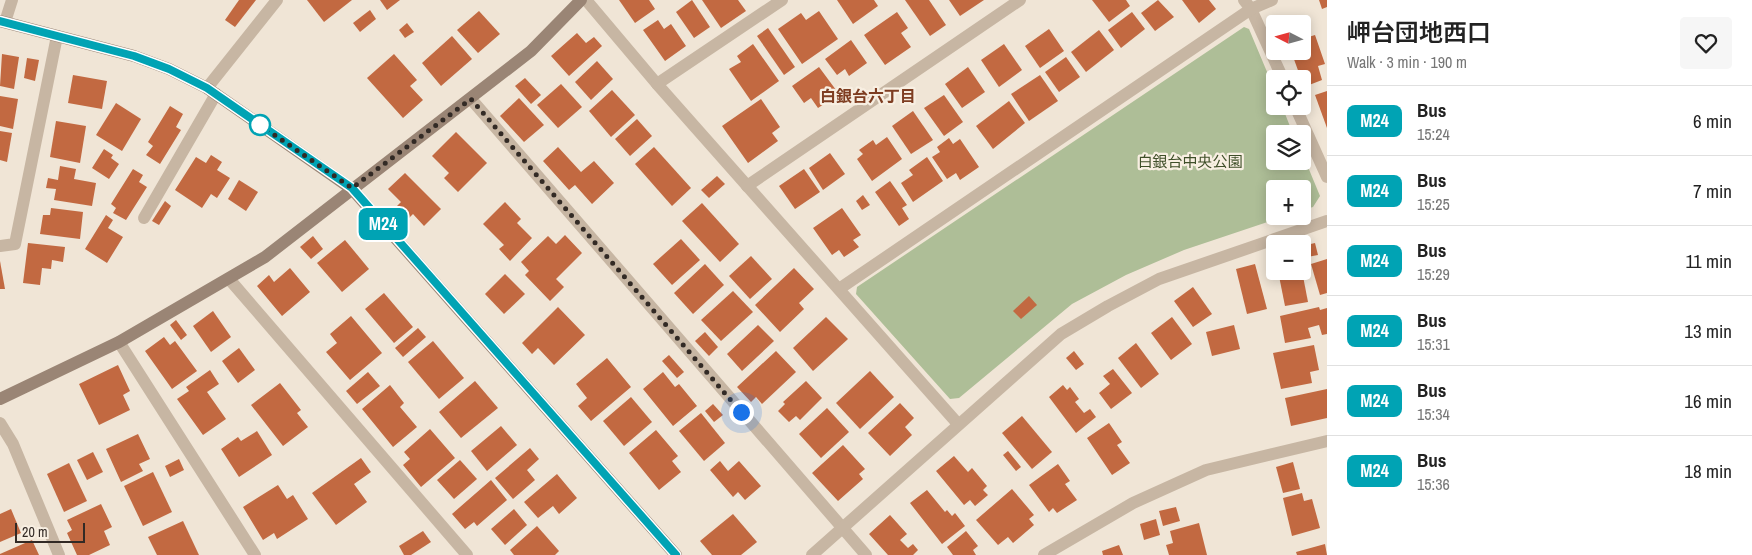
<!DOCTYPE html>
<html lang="en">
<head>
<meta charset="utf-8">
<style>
  :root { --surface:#fff; --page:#f6f6f6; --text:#222; --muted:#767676; --line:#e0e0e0 }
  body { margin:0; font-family:"Archivo Narrow","Noto Sans JP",sans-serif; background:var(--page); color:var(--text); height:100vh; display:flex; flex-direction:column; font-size:19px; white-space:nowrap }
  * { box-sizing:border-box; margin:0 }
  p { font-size:16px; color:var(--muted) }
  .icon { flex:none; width:28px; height:28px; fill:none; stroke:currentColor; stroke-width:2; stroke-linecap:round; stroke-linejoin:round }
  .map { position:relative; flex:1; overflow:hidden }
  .drawer { display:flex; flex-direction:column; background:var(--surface); width:425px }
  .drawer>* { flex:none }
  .badge { padding:0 10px; border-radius:8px; font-size:18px; line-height:32px }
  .needle { width:32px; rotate:276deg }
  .tools { position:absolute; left:1266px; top:15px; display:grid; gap:10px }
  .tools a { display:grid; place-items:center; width:45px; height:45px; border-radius:5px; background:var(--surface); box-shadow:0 2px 12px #0003; font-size:25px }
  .scale { position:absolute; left:15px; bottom:12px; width:70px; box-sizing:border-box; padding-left:5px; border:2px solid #322a25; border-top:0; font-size:14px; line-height:18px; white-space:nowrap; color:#322a25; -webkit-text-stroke:4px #f8efe2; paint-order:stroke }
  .you { position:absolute; width:25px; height:25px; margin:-12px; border:4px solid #fff; border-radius:50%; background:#1a73e8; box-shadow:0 0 0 8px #1a73e833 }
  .map>.badge { position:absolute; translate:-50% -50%; box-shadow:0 0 0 2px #fff }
  .round { display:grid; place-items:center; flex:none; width:52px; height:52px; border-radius:5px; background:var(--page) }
  .headline { display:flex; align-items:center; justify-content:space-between; height:85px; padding:0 20px }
  h1 { font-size:24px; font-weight:600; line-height:38px }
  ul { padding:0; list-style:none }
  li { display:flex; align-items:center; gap:15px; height:70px; padding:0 20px; border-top:1px solid var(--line) }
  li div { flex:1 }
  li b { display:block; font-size:19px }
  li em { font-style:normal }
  li .badge { min-width:55px; font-weight:700; text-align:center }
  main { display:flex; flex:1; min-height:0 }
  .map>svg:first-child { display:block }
</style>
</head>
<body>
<main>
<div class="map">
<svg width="1327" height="555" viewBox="0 0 1327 555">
  <rect width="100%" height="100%" fill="#f0e5d6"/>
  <!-- green -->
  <path fill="#aebe97" d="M1244 27 1249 29 1275 91V106H1282L1293 134H1275V161H1302L1303 155 1320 196 1313 207 1303 210 1302 189H1275V216H1285L1184 250 1126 275 1072 304 959 398 950 399 856 294 857 287Z"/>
  <!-- building -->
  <g fill="#c26941">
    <path d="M239 0H256L235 27 225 20Z"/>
    <path d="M307 0H352L324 22Z"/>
    <path d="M380 0H400L387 10Z"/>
    <path d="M619 0H649L655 9 635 23Z"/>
    <path d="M692 0 710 27 694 38 676 12Z"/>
    <path d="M702 0H738L746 11 721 28Z"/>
    <path d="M837 0H874L878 6 853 24Z"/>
    <path d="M905 0H929L946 25 930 36Z"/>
    <path d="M949 0H984L960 16Z"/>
    <path d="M1092 0H1126L1130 6 1109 22Z"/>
    <path d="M1158 0 1174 17 1155 31 1141 13Z"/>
    <path d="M1182 0H1209L1216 9 1199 23Z"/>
    <path d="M1319 0H1327V7L1322 9Z"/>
    <path d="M370 10 376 19 360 32 353 23Z"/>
    <path d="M479 11 500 34 478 53 457 30Z"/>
    <path d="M819 11 838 39 802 64 778 29 801 13 806 20Z"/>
    <path d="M897 12 908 28 901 33 911 47 885 65 864 35Z"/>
    <path d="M1132 12 1145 29 1121 48 1108 30Z"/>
    <path d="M658 20 664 29 671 24 686 46 665 61 643 30Z"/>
    <path d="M407 23 414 32 405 38 399 30Z"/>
    <path d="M768 28 795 67 784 75 757 36Z"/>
    <path d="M1049 29 1064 51 1040 68 1025 46Z"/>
    <path d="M1099 30 1114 50 1086 72 1071 52Z"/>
    <path d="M577 33 586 43 594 37 602 46 569 76 551 56Z"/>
    <path d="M1315 35 1325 64 1318 66 1322 80 1304 87 1291 51H1302V39Z"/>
    <path d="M452 36 472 59 441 86 422 63Z"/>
    <path d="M851 40 867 63 849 76 845 69 837 75 825 59Z"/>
    <path d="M753 44 779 81 751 101 729 69 741 62 737 56Z"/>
    <path d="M1004 44 1022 70 999 87 981 60Z"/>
    <path d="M2 54 19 57 14 89 0 86Z"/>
    <path d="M394 54 417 80 410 86 423 100 403 118 367 78Z"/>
    <path d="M1066 57 1080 77 1059 92 1045 72Z"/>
    <path d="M27 58 39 60 35 81 24 78Z"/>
    <path d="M597 61 613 79 591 100 575 82Z"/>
    <path d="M819 67 839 94 818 108 811 98 804 103 792 86Z"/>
    <path d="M968 67 985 92 962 108 945 84Z"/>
    <path d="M73 75 107 81 102 109 68 103Z"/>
    <path d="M1040 75 1058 101 1029 121 1011 94Z"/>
    <path d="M525 78 541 95 531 104 515 86Z"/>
    <path d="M561 84 582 107 558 128 537 105Z"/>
    <path d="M612 90 635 115 611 137 589 111Z"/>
    <path d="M1327 91V128L1315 95Z"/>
    <path d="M944 95 963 122 944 136 924 108Z"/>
    <path d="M0 96 18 99 13 129 0 126Z"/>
    <path d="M519 98 544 125 524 142 500 116Z"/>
    <path d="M761 99 780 127 772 133 778 141 748 163 722 126Z"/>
    <path d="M1009 101 1025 123 993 149 976 126Z"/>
    <path d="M116 103 141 119 122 151 96 135Z"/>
    <path d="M170 106 183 114 176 127 181 130 160 164 146 155 153 146 148 142Z"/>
    <path d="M913 111 933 140 911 154 892 126Z"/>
    <path d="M637 119 652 136 630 156 615 139Z"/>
    <path d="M56 121 86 126 80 163 50 157Z"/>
    <path d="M0 131 12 133 7 162 0 160Z"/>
    <path d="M456 132 487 163 458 192 444 178 449 173 432 156Z"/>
    <path d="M887 137 902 159 872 181 857 159 863 154 859 150 873 140 876 145Z"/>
    <path d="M949 138 953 144 960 139 979 167 960 180 956 173 947 179 932 157 940 152 937 147Z"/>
    <path d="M558 147 581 172 594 161 614 183 592 204 575 185 569 190 543 161Z"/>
    <path d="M654 147 691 188 672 206 635 164Z"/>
    <path d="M104 149 113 155 111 158 119 164 109 179 92 168Z"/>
    <path d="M830 153 845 174 823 190 809 168Z"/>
    <path d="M211 155 222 162 217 170 230 178 217 198 211 194 202 208 175 190 196 157 206 163Z"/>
    <path d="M927 157 943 181 913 202 901 183 913 175 909 170Z"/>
    <path d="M60 166 76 169 74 179 96 183 92 206 54 200 56 189 46 188 48 178 58 180Z"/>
    <path d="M133 169 143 175 139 182 147 187 126 220 113 213 116 208 111 204Z"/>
    <path d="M804 169 820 192 795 209 779 186Z"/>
    <path d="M405 173 441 209 424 226 413 214 409 218 397 206 401 202 388 189Z"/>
    <path d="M717 176 725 184 709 198 701 190Z"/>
    <path d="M239 180 258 192 246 211 228 199Z"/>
    <path d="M890 181 907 205 902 208 909 219 899 226 875 192Z"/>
    <path d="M863 195 870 205 862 210 856 201Z"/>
    <path d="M165 201 171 206 159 225 152 221Z"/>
    <path d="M505 202 521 219 517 223 532 238 510 261 499 249 504 245 483 224Z"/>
    <path d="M702 203 739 244 720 262 682 221Z"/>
    <path d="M51 208 83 212 80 239 40 234 43 215H50Z"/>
    <path d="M842 208 861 235 853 240 859 247 844 257 839 250 832 255 813 228Z"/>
    <path d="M106 215 113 220 108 228 123 237 107 263 85 249Z"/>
    <path d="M565 235 582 253 556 279 564 287 550 301 525 275 529 271 521 262 548 236 556 244Z"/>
    <path d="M313 236 323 249 311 259 300 247Z"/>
    <path d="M681 239 700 260 672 285 653 264Z"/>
    <path d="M345 240 369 269 342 292 317 263Z"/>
    <path d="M28 243 65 247 63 262 52 260 51 269 42 268 40 285 23 283Z"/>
    <path d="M1315 243 1318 255 1302 258V246Z"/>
    <path d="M751 256 772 279 750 299 729 276Z"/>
    <path d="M1327 259V293L1320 295 1311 264Z"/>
    <path d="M0 261 5 289H0Z"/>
    <path d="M705 264 724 285 693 314 674 293Z"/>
    <path d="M1255 264 1267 309 1247 314 1236 269Z"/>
    <path d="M290 268 310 292 282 316 257 286 269 275 274 282Z"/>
    <path d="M794 268 814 289 799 303 804 309 780 332 755 305Z"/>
    <path d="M1302 271 1308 302 1285 306 1279 276Z"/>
    <path d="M505 274 525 294 504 314 485 294Z"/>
    <path d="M1193 287 1212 314 1193 327 1174 301Z"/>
    <path d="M733 291 753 312 721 341 701 320Z"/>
    <path d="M384 293 413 327 394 343 365 309Z"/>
    <path d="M1029 296 1037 305 1021 319 1013 311Z"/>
    <path d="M558 307 585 335 554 365 538 348 532 354 522 343Z"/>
    <path d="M1319 307 1320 310 1327 308V334L1322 335 1319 325 1308 328 1311 338 1285 343 1280 316Z"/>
    <path d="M213 311 231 337 211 352 193 326Z"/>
    <path d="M351 316 382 353 350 380 326 352 337 343 330 334Z"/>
    <path d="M826 317 848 339 813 371 793 348Z"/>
    <path d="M1172 317 1192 344 1171 360 1151 333Z"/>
    <path d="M176 320 187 335 181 340 170 325Z"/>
    <path d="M758 325 774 341 742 371 727 354Z"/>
    <path d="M1234 325 1240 349 1212 356 1206 332Z"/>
    <path d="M418 328 426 337 403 357 395 348Z"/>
    <path d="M705 332 718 347 709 356 695 341Z"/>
    <path d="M164 337 170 345 175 341 197 371 172 389 145 351Z"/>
    <path d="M433 341 464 378 439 399 408 362Z"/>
    <path d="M1136 343 1159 374 1141 388 1118 358Z"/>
    <path d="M1314 345 1319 370 1310 372 1312 383 1281 389 1273 353Z"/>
    <path d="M239 348 255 370 238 383 222 361Z"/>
    <path d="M776 351 796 372 762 404 756 397 751 402 737 387Z"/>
    <path d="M1074 351 1084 364 1076 370 1066 358Z"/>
    <path d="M669 355 684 372 677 378 662 361Z"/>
    <path d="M607 358 631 387 591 421 578 406 587 398 576 384Z"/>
    <path d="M118 365 130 391 123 395 130 410 99 425 79 384Z"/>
    <path d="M1113 369 1132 393 1111 409 1099 393 1110 384 1103 376Z"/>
    <path d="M210 370 219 384 207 392 226 419 203 435 177 399 189 391 186 387Z"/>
    <path d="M870 371 894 397 860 429 836 403Z"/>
    <path d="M368 372 380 386 357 404 346 391Z"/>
    <path d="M663 372 675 387 679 384 697 406 673 426 643 389Z"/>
    <path d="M475 381 498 408 461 438 439 412Z"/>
    <path d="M806 381 822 398 800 420 796 416 789 422 778 411 785 404 783 402Z"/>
    <path d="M280 383 301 410 297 413 308 427 283 446 251 405Z"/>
    <path d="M390 385 404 403 400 407 417 427 393 447 362 409Z"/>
    <path d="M1063 385 1067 390 1070 387 1079 399 1075 402 1084 413 1090 409 1096 417 1076 433 1049 397Z"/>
    <path d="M1327 389V418L1291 426 1285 398Z"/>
    <path d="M631 397 652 422 624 446 603 421Z"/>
    <path d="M900 403 914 418 905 427 912 435 890 456 868 433Z"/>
    <path d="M713 404 723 415 714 422 705 411Z"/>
    <path d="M827 408 849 432 821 458 799 434Z"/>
    <path d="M701 413 725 443 704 461 679 431Z"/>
    <path d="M1022 416 1052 452 1032 469 1002 433Z"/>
    <path d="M1109 423 1122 442 1117 445 1130 463 1112 475 1087 438Z"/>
    <path d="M501 426 517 445 487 471 471 451Z"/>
    <path d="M430 429 455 458 421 487 403 465 410 459 404 452Z"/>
    <path d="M656 430 678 456 672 461 681 472 659 490 629 453Z"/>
    <path d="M257 431 272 455 239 477 221 449 238 437 241 441Z"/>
    <path d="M138 434 150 459 139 464 143 471 121 482 106 449Z"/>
    <path d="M843 445 865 469 859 474 863 479 838 501 812 473Z"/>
    <path d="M530 448 539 459 527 470 535 480 513 499 495 478Z"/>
    <path d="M1008 451 1021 467 1016 471 1003 455Z"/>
    <path d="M93 452 103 472 87 480 77 460Z"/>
    <path d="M954 456 968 472 972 468 987 486 983 490 988 495 975 506 970 500 964 505 936 471Z"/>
    <path d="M361 458 371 472 354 484 367 502 336 525 312 493Z"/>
    <path d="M179 459 184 470 170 477 165 466Z"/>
    <path d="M460 460 477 479 454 499 437 480Z"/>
    <path d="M720 461 728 471 739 461 761 486 745 500 738 492 733 497 710 470Z"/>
    <path d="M1293 462 1300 489 1283 493 1276 467Z"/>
    <path d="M69 463 87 501 64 512 47 474Z"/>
    <path d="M1058 464 1070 481 1065 484 1077 500 1057 513 1053 508 1049 512 1029 485Z"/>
    <path d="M153 472 172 512 143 526 124 486Z"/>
    <path d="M557 474 577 498 559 514 553 506 538 518 524 502Z"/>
    <path d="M491 480 507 500 477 526 474 522 465 529 452 514Z"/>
    <path d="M278 485 287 499 293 495 308 519 277 539 274 533 263 540 243 507Z"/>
    <path d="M1012 489 1034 515 1029 519 1034 525 1013 543 1008 537 998 545 976 520Z"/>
    <path d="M927 490 945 512 947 510 952 516 955 513 965 526 942 544 910 503Z"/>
    <path d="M1302 493 1304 501 1312 499 1320 528 1292 536 1283 498Z"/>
    <path d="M101 504 112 527 104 531 110 545 89 555H77L67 533 72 530 67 520Z"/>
    <path d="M1176 507 1180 521 1163 526 1159 511Z"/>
    <path d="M11 509 21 533 0 542V514Z"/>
    <path d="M514 509 527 525 505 545 491 529Z"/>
    <path d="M733 514 757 542 741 555H712L700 541Z"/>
    <path d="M890 515 907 534 900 540 908 548 913 544 918 550 913 555H888L869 534Z"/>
    <path d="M1156 519 1160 535 1144 540 1140 524Z"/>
    <path d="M183 521 199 555H157L148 537Z"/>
    <path d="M1199 523 1207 555H1169L1166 545 1173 543 1170 531Z"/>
    <path d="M537 526 559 551 555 555H514L510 550Z"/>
    <path d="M423 531 431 542 411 555H404L399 546Z"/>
    <path d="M966 531 978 546 973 550 976 555H953L947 547Z"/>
    <path d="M32 540 39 555H0V554Z"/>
    <path d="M1325 544 1327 555H1297L1296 552Z"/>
    <path d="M1119 545 1123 555H1103L1102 551Z"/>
  </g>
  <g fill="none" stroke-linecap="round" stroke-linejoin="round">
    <!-- street -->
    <g stroke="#c7b6a3" stroke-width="12">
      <path d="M586 0 657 84 958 424"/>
      <path d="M1244 0 1251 9 1283 79"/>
      <path d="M5 22 12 0"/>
      <path d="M657 84 782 0"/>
      <path d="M207 88 277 0"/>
      <path d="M471 99 866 555"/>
      <path d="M1295 106 1327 177"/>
      <path d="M747 186 1020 0"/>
      <path d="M144 218 216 94"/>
      <path d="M0 246 15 244 57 36"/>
      <path d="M230 280 467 555"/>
      <path d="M839 289 1251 9 1272 0"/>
      <path d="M119 342 255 555"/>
      <path d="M0 423 13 444 59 555"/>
      <path d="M812 555 1061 334 1108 306 1159 279 1327 221"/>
      <path d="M1044 555 1133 503 1206 470 1327 441"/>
    </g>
    <!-- secondary -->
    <g stroke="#9a8575" stroke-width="12">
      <path d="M0 21 134 56 169 69 207 88 352 189 676 555"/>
      <path d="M0 399 119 342 265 257 531 51 581 0"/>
    </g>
  </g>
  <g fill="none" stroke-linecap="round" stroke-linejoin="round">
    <!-- line casing -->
    <g stroke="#fff" stroke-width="11">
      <path id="line" d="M0 21 134 56 169 69 207 88 352 188 676 555"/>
    </g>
    <!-- line -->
    <use href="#line" stroke="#00a3b4" stroke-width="8"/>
    <!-- walk -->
    <path stroke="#322a25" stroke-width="5" stroke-dasharray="0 9" d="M260 125 352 188 471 99 741 412"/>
  </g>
  <!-- markers -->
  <circle fill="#fff" stroke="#00a3b4" stroke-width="2.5" cx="260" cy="125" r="10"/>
  <g text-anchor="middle" stroke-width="4.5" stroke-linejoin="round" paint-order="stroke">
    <!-- park labels -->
    <g font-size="15" fill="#3f4f29" stroke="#f8efe2">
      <text x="1190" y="167">白銀台中央公園</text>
    </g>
    <!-- neighbourhood labels -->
    <g font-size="16" font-weight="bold" fill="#7e3d21" stroke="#f8efe2">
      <text x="868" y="102">白銀台六丁目</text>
    </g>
  </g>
</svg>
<div class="tools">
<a><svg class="needle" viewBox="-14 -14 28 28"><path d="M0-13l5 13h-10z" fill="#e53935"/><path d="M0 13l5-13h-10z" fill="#767676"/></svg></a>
<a><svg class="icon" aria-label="locate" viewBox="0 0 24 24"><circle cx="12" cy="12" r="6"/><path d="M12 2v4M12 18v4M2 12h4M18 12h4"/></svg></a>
<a><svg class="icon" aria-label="layers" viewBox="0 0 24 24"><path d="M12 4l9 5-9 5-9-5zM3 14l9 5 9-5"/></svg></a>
<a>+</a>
<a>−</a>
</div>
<div class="scale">20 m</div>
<div class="you" style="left:741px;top:412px"></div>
<b class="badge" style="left:383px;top:224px;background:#00a3b4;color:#fff">M24</b>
</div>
<section class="drawer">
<div class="headline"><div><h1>岬台団地西口</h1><p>Walk · 3 min · 190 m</p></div><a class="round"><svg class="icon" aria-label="heart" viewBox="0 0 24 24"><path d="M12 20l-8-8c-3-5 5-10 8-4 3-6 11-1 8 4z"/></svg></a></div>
<ul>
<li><span class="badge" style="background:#00a3b4;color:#fff">M24</span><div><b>Bus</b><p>15:24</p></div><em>6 min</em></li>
<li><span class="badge" style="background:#00a3b4;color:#fff">M24</span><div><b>Bus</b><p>15:25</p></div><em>7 min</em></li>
<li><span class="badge" style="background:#00a3b4;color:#fff">M24</span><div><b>Bus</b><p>15:29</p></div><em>11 min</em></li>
<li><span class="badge" style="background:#00a3b4;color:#fff">M24</span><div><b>Bus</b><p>15:31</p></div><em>13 min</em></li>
<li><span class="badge" style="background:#00a3b4;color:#fff">M24</span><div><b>Bus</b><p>15:34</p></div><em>16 min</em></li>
<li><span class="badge" style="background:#00a3b4;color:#fff">M24</span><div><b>Bus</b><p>15:36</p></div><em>18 min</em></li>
</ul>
</section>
</main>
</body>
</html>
